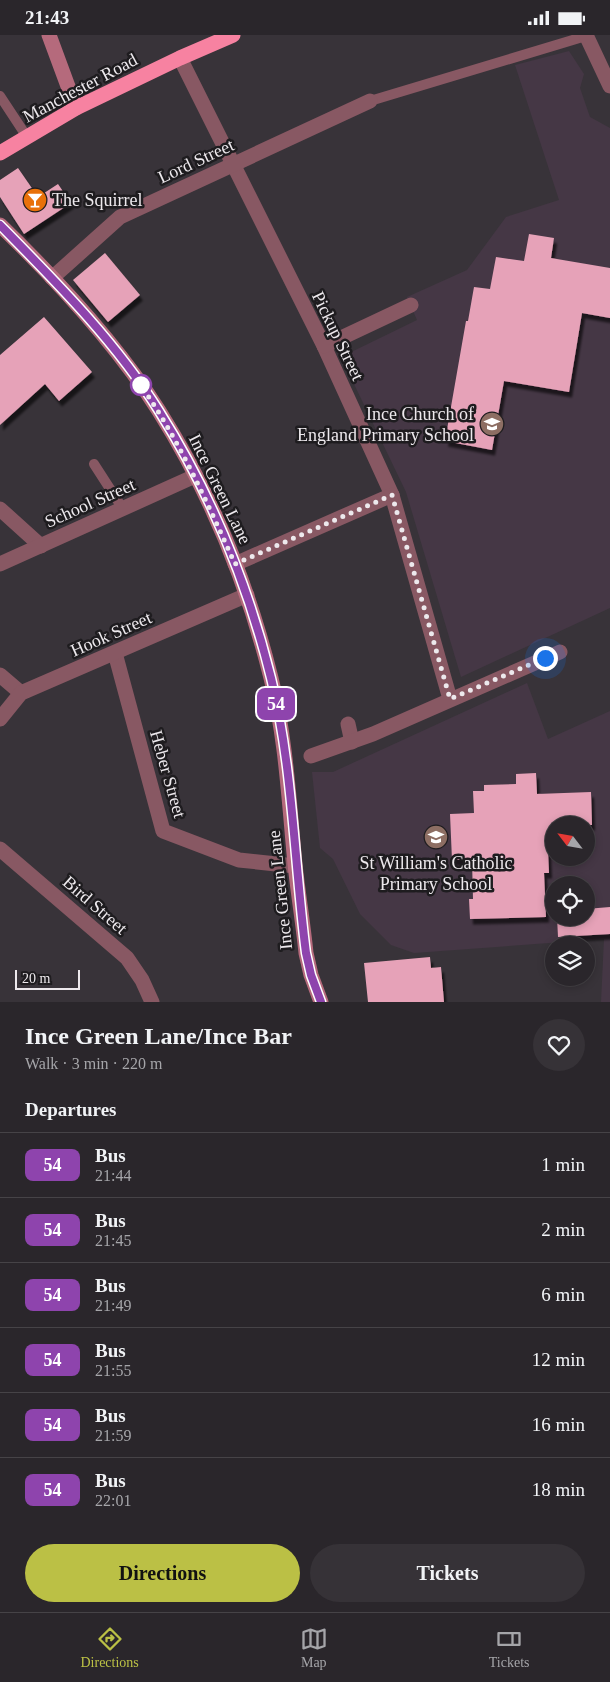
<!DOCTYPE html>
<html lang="en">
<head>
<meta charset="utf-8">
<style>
  :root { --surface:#2a262b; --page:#363237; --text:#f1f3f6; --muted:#a5a5a9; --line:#464347; --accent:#bbc045 }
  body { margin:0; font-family:"Times New Roman",serif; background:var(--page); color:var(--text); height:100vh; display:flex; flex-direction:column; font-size:19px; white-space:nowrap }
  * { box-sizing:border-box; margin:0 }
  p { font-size:16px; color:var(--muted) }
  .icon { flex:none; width:28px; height:28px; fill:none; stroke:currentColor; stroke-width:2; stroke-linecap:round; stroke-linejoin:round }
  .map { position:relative; height:967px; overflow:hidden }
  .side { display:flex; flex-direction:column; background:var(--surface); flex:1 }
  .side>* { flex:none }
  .badge { padding:0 10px; border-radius:8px; font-size:18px; line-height:32px }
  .needle { width:32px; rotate:301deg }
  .tools { position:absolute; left:545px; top:781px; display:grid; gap:10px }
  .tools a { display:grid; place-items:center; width:50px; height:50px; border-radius:50%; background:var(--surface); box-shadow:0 2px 8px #0003,0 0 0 1px var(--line); font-size:25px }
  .scale { position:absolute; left:15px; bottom:12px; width:65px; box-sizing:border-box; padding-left:5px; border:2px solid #ede9ed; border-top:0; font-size:14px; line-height:18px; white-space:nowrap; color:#ede9ed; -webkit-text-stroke:4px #1e1c1f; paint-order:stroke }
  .you { position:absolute; width:25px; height:25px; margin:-12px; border:4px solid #fff; border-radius:50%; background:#1a73e8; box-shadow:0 0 0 8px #1a73e833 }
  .map>.badge { position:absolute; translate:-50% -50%; box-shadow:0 0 0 2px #fff }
  h2 { padding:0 25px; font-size:19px; line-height:45px }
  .round { display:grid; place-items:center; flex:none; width:52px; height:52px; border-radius:26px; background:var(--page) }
  .overview { display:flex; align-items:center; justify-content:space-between; height:85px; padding:0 25px }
  h1 { font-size:24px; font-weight:700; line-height:38px }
  .primary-button { display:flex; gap:10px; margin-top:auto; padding:10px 25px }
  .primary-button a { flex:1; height:58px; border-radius:30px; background:var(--accent); color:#111; font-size:20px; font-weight:700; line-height:58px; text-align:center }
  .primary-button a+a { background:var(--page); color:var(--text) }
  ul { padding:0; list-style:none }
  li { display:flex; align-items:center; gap:15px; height:65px; padding:0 25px; border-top:1px solid var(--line) }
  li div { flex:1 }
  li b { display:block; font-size:19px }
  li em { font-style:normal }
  li .badge { min-width:55px; font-weight:700; text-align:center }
  .status { display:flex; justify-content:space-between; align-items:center; height:35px; padding:0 25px; background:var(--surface); direction:ltr }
  .status svg { height:14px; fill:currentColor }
  .menu { display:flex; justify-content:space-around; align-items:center; height:70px; border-top:1px solid var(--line); background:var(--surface); font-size:14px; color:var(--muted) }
  .menu a { display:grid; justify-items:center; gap:2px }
  .menu .current { color:var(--accent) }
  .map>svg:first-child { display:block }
</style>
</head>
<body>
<div class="status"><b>21:43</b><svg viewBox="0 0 49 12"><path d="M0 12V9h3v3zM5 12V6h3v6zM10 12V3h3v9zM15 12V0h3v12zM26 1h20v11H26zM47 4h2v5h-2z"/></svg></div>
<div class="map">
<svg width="610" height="967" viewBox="0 0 610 967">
  <defs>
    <filter id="shadow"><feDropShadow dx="3" dy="5.5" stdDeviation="1" flood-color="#0009"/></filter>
  </defs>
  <rect width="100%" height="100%" fill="#383339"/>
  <!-- education -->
  <g fill="#453745" fill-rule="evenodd">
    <path d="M569 16 584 39 580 53 590 82 610 93V573L461 642 406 457 341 322 417 285 407 262 467 235 506 182 559 165 515 30Z"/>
    <path d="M527 648 548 704 610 676V967H601L604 904 414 918 391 910 360 879 333 824 320 813 312 737H333ZM554 790H586V822H554ZM554 850H586V882H554Z"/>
  </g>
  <!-- building -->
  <g fill="#e6a2b8" filter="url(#shadow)">
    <path d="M18 133 38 162 58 149 71 168 24 199 0 162V145Z"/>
    <path d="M529 199 554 203 551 223 610 233V283L582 278 569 357 504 346 492 415 445 406 466 286H468L474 252 490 254 496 222 524 226Z"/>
    <path d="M105 218 140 260 108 287 73 245Z"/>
    <path d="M44 282 92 337 59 366 45 349 0 390V320Z"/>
    <path d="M536 738 537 759 591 757 592 790H554V815H548L549 838H544L546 882 470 884 469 864H473L472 825H452L450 779 474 778 473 756H484V750L516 749V739Z"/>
    <path d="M610 872V899L558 902 557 882H586V874Z"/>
    <path d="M430 922 431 933 441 932 444 967H368L364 928Z"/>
  </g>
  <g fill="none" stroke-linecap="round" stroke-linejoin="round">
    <!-- lane -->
    <g stroke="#885863" stroke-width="10">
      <path d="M0 61 27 102"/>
      <path d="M370 66 586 1"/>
      <path d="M94 429 123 474"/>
    </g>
    <!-- street -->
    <g stroke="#885863" stroke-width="15">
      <path d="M586 0 610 51"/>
      <path d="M180 23 324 311 392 460 450 664"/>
      <path d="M52 243 120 182 370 66"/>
      <path d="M324 311 411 270"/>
      <path d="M0 474 41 511"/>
      <path d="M0 529 195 441"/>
      <path d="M235 529 392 460"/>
      <path d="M115 618 163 796 239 825 295 831"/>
      <path d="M0 640 21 658"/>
      <path d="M0 684 21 658 247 560"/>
      <path d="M348 689 352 707"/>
      <path d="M311 721 373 699 560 617"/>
      <path d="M0 814 127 923 142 945 152 967"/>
    </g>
    <!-- secondary -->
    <g stroke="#b56a7c" stroke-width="15">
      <path d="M49 0 76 73"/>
      <path d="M0 190C58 246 116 308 159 376 210 457 248 550 271 643 286 703 289 767 295 829 298 858 303 888 306 918L311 940 321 967"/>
    </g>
    <!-- highway -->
    <path stroke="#f782a1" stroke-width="15" d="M0 118 76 73 180 23 233 0"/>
  </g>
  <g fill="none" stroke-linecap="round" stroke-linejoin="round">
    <!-- line casing -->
    <g stroke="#fff" stroke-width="11">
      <path id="line" d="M0 190C57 248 116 307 159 376 210 457 248 550 271 643 293 732 294 827 306 918L311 940 321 967"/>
    </g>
    <!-- line -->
    <use href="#line" stroke="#8e44ad" stroke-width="8"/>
    <!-- walk -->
    <path stroke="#ede9ed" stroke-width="5" stroke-dasharray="0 9" d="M141 350 137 345C178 402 206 465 235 529L392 460 450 664 545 623"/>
  </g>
  <!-- icons -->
  <defs>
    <g id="bar-disc" transform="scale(1.25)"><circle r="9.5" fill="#e8710a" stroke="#1e1c1f"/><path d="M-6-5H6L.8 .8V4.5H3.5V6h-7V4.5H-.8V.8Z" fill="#fff"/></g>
    <g id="school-disc" transform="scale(1.25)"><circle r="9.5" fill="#8d6e63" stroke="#1e1c1f"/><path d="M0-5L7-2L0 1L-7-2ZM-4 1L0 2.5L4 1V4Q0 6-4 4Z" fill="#fff"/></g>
  </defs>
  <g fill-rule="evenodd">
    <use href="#bar-disc" x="35" y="165"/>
    <use href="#school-disc" x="492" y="389"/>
    <use href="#school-disc" x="436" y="802"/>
  </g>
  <!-- markers -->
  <circle fill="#fff" stroke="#8e44ad" stroke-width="2.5" cx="141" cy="350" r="10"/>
  <g text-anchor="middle" stroke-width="5" stroke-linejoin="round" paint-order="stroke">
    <!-- street labels -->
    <g font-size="18" fill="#ede9ed" stroke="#1e1c1f">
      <text transform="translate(80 53) rotate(-28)" y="6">Manchester Road</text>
      <text transform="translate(196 126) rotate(-25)" y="6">Lord Street</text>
      <text transform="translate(338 301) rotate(64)" y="6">Pickup Street</text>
      <text transform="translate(220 454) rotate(64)" y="6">Ince Green Lane</text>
      <text transform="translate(90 468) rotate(-24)" y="6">School Street</text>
      <text transform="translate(111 599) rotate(-24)" y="6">Hook Street</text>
      <text transform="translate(168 739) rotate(74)" y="6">Heber Street</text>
      <text transform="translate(280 855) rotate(-96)" y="6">Ince Green Lane</text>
      <text transform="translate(95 870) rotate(41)" y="6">Bird Street</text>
    </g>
    <!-- poi labels -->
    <g font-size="18" fill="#ede9ed" stroke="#1e1c1f" text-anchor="start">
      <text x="52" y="171">The Squirrel</text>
      <text x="474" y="385" text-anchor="end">Ince Church of<tspan x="474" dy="21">England Primary School</tspan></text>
      <text x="436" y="834" text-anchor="middle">St William's Catholic<tspan x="436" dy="21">Primary School</tspan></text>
    </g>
  </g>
</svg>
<div class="tools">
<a><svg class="needle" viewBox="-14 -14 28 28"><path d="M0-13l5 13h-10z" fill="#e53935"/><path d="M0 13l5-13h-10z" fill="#a5a5a9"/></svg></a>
<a><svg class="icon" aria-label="locate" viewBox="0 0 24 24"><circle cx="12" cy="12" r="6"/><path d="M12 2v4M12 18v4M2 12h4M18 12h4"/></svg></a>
<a><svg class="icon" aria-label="layers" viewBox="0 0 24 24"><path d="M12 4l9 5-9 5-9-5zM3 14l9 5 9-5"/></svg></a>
</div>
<div class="scale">20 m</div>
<div class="you" style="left:545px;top:623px"></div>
<b class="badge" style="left:276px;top:669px;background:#8e44ad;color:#fff">54</b>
</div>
<section class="side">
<div class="overview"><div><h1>Ince Green Lane/Ince Bar</h1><p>Walk · 3 min · 220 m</p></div><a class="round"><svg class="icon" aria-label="heart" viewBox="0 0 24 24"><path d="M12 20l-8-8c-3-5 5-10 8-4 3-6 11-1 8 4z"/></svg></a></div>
<h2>Departures</h2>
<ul>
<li><span class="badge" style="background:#8e44ad;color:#fff">54</span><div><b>Bus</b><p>21:44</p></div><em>1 min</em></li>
<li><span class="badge" style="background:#8e44ad;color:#fff">54</span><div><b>Bus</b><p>21:45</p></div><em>2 min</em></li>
<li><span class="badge" style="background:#8e44ad;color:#fff">54</span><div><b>Bus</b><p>21:49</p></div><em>6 min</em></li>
<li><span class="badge" style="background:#8e44ad;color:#fff">54</span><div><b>Bus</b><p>21:55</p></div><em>12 min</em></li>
<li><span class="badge" style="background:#8e44ad;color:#fff">54</span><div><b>Bus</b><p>21:59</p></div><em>16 min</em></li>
<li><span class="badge" style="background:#8e44ad;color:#fff">54</span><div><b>Bus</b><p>22:01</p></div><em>18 min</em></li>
</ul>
<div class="primary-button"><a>Directions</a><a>Tickets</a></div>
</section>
<nav class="menu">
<a class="current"><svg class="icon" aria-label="directions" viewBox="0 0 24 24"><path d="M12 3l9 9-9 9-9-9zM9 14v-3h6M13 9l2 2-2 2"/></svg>Directions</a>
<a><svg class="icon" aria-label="map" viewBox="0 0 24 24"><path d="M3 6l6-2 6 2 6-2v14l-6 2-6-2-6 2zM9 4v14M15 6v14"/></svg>Map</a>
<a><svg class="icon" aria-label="tickets" viewBox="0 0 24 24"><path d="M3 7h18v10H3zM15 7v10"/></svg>Tickets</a>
</nav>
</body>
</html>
